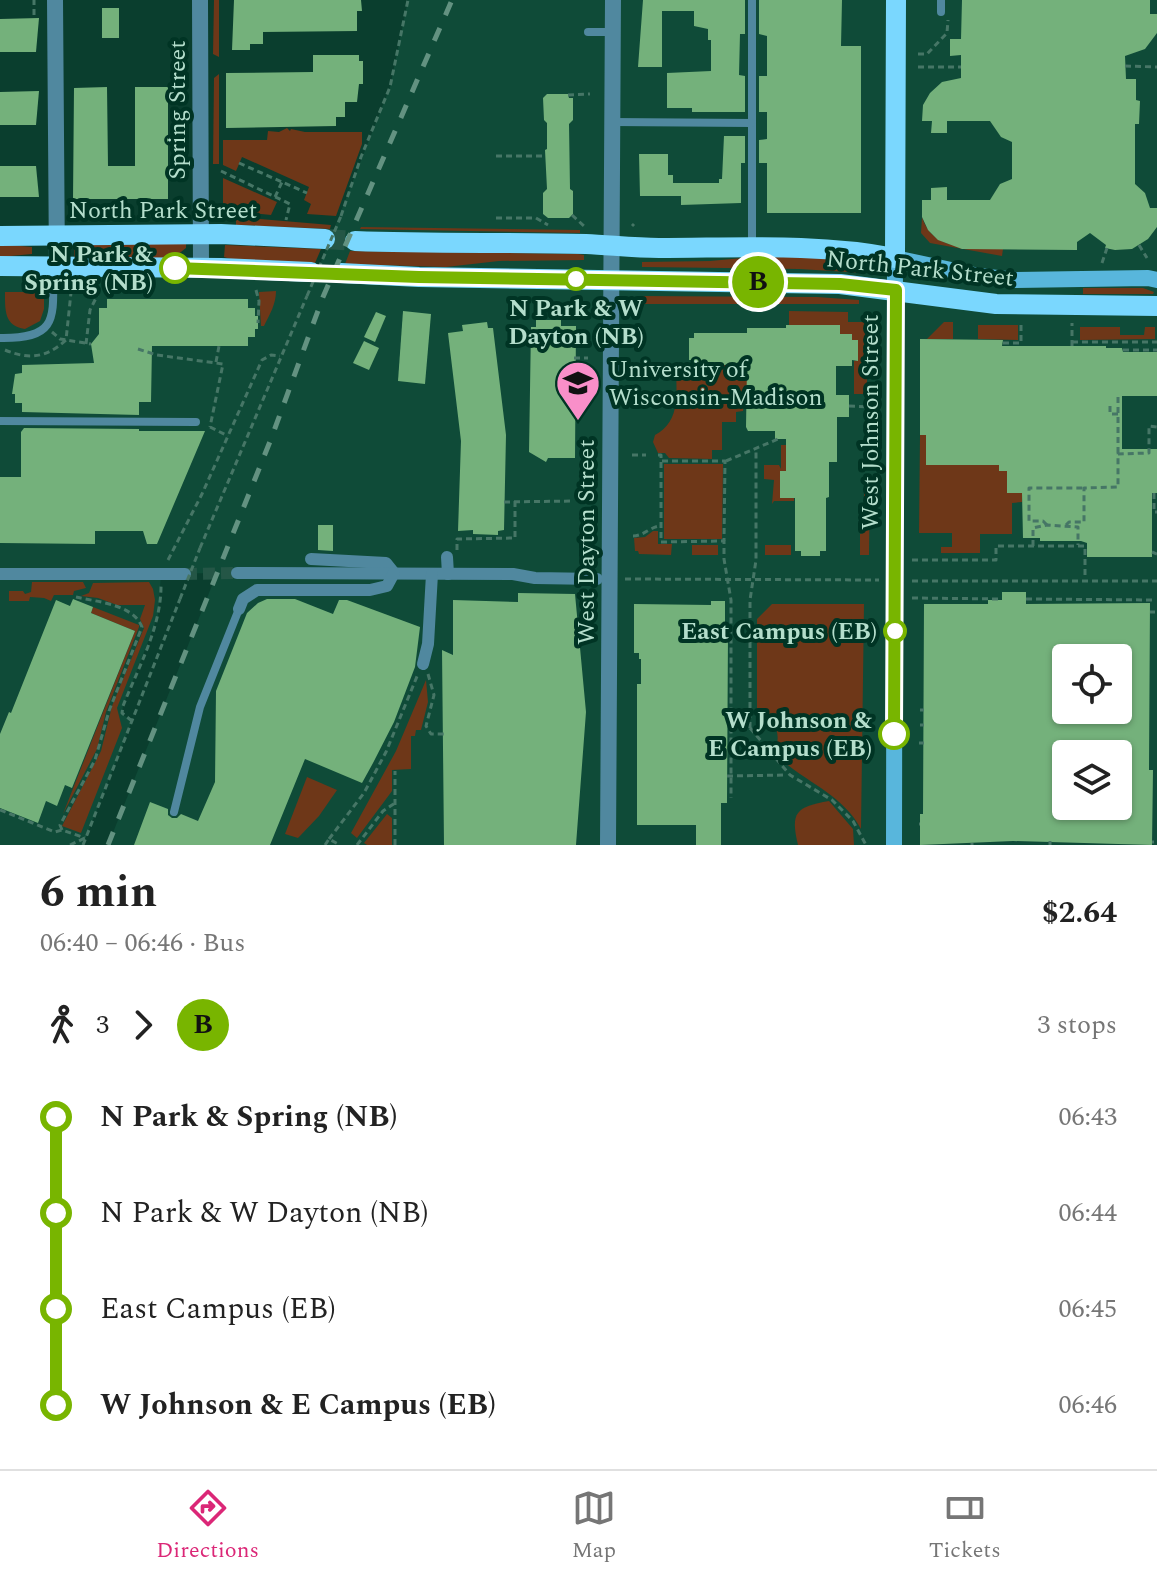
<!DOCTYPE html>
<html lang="en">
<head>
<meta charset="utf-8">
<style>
  :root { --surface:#fff; --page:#f6f6f6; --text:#222; --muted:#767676; --line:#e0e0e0; --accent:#db2777 }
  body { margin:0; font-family:Spectral,serif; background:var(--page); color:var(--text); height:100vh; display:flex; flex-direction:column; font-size:30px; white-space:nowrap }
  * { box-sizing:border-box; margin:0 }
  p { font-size:26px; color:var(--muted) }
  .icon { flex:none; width:44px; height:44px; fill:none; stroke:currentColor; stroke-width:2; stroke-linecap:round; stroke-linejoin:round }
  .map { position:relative; height:845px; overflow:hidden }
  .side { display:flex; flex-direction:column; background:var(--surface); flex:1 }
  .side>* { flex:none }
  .badge { padding:0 16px; border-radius:26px; font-size:28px; line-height:52px }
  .fabs { position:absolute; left:1052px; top:644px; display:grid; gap:16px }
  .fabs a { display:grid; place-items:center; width:80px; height:80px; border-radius:8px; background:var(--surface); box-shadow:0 2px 6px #0004; font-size:40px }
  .map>.badge { position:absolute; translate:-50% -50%; box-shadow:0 0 0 4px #fff }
  .legs { display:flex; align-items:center; gap:12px; height:88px; padding:0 40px; font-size:26px }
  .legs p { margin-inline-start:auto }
  .head { display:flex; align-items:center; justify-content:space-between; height:136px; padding:0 40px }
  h1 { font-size:44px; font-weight:700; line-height:60px }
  ul { padding:0 40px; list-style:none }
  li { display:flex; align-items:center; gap:28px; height:96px; font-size:30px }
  li i { display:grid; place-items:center; width:12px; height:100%; margin:0 10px; background:currentColor }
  li i::after { content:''; width:20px; height:20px; margin:-10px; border:6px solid; border-radius:50%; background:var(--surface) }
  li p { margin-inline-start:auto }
  li:first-child i { background:linear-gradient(#0000 50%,currentColor 0) }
  li:last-child i { background:linear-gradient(currentColor 50%,#0000 0) }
  .dock { display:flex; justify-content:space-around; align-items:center; height:112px; border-top:2px solid var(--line); background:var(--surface); font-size:22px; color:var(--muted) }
  .dock a { display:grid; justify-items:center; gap:4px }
  .dock .on { color:var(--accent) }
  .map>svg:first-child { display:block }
</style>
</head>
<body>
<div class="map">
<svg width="1157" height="845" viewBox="0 0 1157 845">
  <rect width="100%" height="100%" fill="#0a3e2e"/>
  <!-- built -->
  <path fill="#0f4b38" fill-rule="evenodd" d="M408 0H1157V845H108L217 573 161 574 158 616 123 706 122 714 132 721 83 845H0V266L317 272 390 87ZM1066 658H1118V710H1066ZM1066 754H1118V806H1066Z"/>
  <!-- green -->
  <g fill="#6e3718">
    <path d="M214 0H219V57L213 54Z"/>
    <path d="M219 74V164H213L214 78Z"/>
    <path d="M287 128 290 131 291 129 305 132H362V144L336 216 307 214 311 204 304 200 309 187 242 157 236 171 223 165V140H267L268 131 279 132Z"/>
    <path d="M223 178 277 202 271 215 223 210Z"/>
    <path d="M236 217 331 225 330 229 236 225Z"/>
    <path d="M922 217C933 253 974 247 1003 249L1002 256 930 243 921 233Z"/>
    <path d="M361 227 580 230V233L360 229Z"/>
    <path d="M0 244 32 247V254L0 257Z"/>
    <path d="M92 244H186V248L177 255 164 258H74V250Z"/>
    <path d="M225 245 321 249 315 263 234 260 224 257Z"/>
    <path d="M350 251 578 254 584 255V260L499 261 446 267 345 264Z"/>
    <path d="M764 256 817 257 864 263V273L799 269 642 267V262L710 261Z"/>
    <path d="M1083 288H1143L1154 292 1153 294H1083Z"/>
    <path d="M276 291C276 304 270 314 264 326H261L259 292Z"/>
    <path d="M5 292H44V309L40 321 25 329C4 326 5 310 5 292Z"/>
    <path d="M638 296 817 297 859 300V304H640Z"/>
    <path d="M789 311 848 312V322H865V376L867 377V394H854V361L858 360V340H852V334H840L839 325H789Z"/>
    <path d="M944 322H953V339H927Z"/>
    <path d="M978 325H1018V340L978 339Z"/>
    <path d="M1080 327H1120V335H1144L1145 327H1155V339L1080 340Z"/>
    <path d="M676 365H747V402H744L743 411 736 412V422H722V450H712V459L669 458 665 453H658L653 442 655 435C682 421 676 391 676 365Z"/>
    <path d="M920 435H926V464L999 465V471H1007V493H1023L1022 502 1012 503V534H980V553H941V547H952V533H919Z"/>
    <path d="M781 445H786V471H780V497L794 498V501H774L772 504 774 480 764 479V465H779L781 469Z"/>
    <path d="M664 464H723L722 539H664Z"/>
    <path d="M864 476 870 477 869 555H860V534L864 533Z"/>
    <path d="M653 531H658V544H672L671 555 639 554 638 551H635L634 538 645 537Z"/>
    <rect x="692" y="545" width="26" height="10"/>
    <rect x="765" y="545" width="26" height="10"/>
    <path d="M32 582H83L86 588 74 591 73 595H54L51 601 44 598 30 597 29 601H9V591H23L25 594 31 592Z"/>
    <path d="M149 582 153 589 155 600 153 616 117 708 122 728 81 833 62 826 101 751 112 706 144 628 140 619 145 605H117L98 598 81 596 89 593 93 583Z"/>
    <path d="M772 604H864L861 829C842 793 802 781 774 753 782 736 777 717 757 715V619Z"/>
    <path d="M93 607 139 625V627L106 712 97 749 63 814 135 631 91 613Z"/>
    <path d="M426 680 428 702 421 730H416L415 736H411V769L392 770V791L357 838 351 833 396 751Z"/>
    <path d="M307 777 337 790 319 816 298 838 285 834Z"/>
    <path d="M829 801 853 829 854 845H798C790 812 796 807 829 801Z"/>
    <path d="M387 814 392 818V845H367L364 843Z"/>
  </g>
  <!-- building -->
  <g fill="#74b17b" fill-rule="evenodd">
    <path d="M234 0H361L362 11H357V31L263 32V44H250V50H232Z"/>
    <path d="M643 0H745V34H740L739 75 745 76V112H692V108H667V73L711 71V40H708V29L694 26V11H662V67H638Z"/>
    <path d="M759 0H842L841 46H861V213H767V163H759V140L767 139V112H759V76H767V36L759 34Z"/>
    <path d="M962 0H1150V14H1157V33L1145 49 1125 56 1126 79H1136V100L1140 101 1139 124H1135V184L1145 193 1150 208H1157V227L1148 239 1132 249 1115 250 1105 248 1106 245 1090 233 1077 242V250L962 249 938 240 928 230 922 217V200H931V188L947 187V200H990L1000 184 1012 179V142L1001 137 990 121H947V133H931L932 121H922L923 105 930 93 942 82 961 78V55L950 56V39H961Z"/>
    <rect x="102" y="8" width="17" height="30"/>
    <path d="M39 18 36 52H0V19Z"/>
    <path d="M313 55H359V61H363V84H359L357 102H345V117H336V126L226 128V73L313 72Z"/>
    <path d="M107 87 108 166H135V87H168V199H73L74 88Z"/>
    <path d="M39 91 36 125H0V92Z"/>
    <path d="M547 94H568L569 98H573V120L569 124 570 189 573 191V214L569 218H548L543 214V193L547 189 545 150 547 149V123L544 120 543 98Z"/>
    <path d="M724 136H745V163H741V203L681 205V196H640L639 154H668V175H673V183H719V179H722Z"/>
    <path d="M0 166H36L39 197H0Z"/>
    <path d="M107 299H248V308H255V316H258V329H255V337H248V346H152L151 402H139V415L22 412V403H15V394H12L15 374 22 373V365L94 363 91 344 99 334V308H107Z"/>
    <path d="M403 311 431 314 425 384 398 381Z"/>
    <path d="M376 312 386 316 375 342 364 337Z"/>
    <path d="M536 320H561V326H576L575 458H548L546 462 529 452 531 327H536Z"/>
    <path d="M487 322 488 328H493L506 435 504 530 498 531V535L473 534V530L458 531 461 441 448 333 463 331 462 325Z"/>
    <path d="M786 325H840V334H852V340H858V361L852 360V366H836V395H849V417H837V462H829V497L826 498V551H820V556H801V551H795V498H780V471H786V439H775V431H748L746 427 747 365H694V360H689V338H694V333H747V328H786Z"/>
    <path d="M920 339 1003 340 1002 346H1106V348H1122L1123 352H1157V396H1122V449H1157V493H1152V557H1087V543L1081 541H1040V538H1023L1022 493H1007V471H999V465H926V435H920Z"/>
    <path d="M364 341 379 348 369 370 353 363Z"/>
    <path d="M24 428 139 429V431H205L157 544H147L143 531H95V544L0 543V477H21V432Z"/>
    <path d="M318 525H333V551L318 550Z"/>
    <path d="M1002 592H1026V604L1150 603 1149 770H1153L1152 845 1013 841 920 845V814H923L924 604H988V600H1002ZM1066 658H1118V710H1066ZM1066 754H1118V806H1066Z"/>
    <path d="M518 593 575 594 586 712 576 845H444L442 650 453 655V600L518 602Z"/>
    <path d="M73 599 93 607 91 613 135 631 72 788 65 785 57 806 46 801 38 823 0 808V734L9 712 11 713 56 600 70 606Z"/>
    <path d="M267 599H295L333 614 339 600H347L420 627 415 667 394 722 373 763 362 783 305 759 270 845H134L150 802 168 809V815L172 818H177L181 814 198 821 215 782 216 691 247 613 258 603Z"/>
    <path d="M711 601H725V632H728L727 803H721V845H696V825H637V684H641V659H639V653H634V604L711 605Z"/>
  </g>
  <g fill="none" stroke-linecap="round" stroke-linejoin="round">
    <!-- pedestrian-tunnel -->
    <path stroke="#245646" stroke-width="12" stroke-dasharray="12 6" stroke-linecap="butt" d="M185 574 237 573"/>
    <!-- primary-tunnel -->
    <path stroke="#245646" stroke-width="20" stroke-dasharray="20 10" stroke-linecap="butt" d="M325 239 355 241"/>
    <!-- path -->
    <g stroke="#467666" stroke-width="3" stroke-dasharray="6 4" stroke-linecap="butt">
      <path d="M34 15V0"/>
      <path d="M918 54H927L947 33 948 20"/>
      <path d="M1125 66 1157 67"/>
      <path d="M918 67H961"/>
      <path d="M568 95 590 94"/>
      <path d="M496 156H545"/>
      <path d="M239 163 307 193"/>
      <path d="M221 171 290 204 286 220"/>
      <path d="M275 197 282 182"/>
      <path d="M572 215 584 226"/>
      <path d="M341 216 361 157 390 87 408 0"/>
      <path d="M496 218H536L548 225"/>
      <path d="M632 226 634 224"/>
      <path d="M1139 245 1147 258"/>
      <path d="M1102 263 1107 248"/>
      <path d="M256 290 259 301 258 323"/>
      <path d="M52 332 60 339 91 344"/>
      <path d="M1072 342H1157"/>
      <path d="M1003 343H1021V322"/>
      <path d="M86 344 90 310 99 292"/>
      <path d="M1072 346V323"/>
      <path d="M138 349 157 355 223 364 210 427"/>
      <path d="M5 350C29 360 46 358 66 340L72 283"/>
      <path d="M1123 350H1157"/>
      <path d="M574 358H588"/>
      <path d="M216 362 219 346"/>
      <path d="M1118 397V454"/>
      <path d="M849 406 873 407"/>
      <path d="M1110 406V414H1118"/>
      <path d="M210 427 228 436"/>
      <path d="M632 455H646"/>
      <path d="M658 455H661V542L724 541V559L731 600V798"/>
      <path d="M662 461H725L724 541"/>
      <path d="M726 461 778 439"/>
      <path d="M1154 493V512H1157"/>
      <path d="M504 502 573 501"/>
      <path d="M1047 525 1043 521H1029V488H1084"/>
      <path d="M1066 525 1069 522H1084V488L1118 487V454L1149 453V426L1157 427"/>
      <path d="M633 536C644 536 651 526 661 526"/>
      <path d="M1033 546V528L1047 525 1078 527V545"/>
      <path d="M200 548 307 296"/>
      <path d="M457 550V539L515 538V501"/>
      <path d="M1152 552 1157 554"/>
      <path d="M168 560 202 494 262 360 271 355 280 356"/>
      <path d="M912 560H996V546H1085V579"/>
      <path d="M625 579 879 580"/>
      <path d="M912 581H1157"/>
      <path d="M912 598 1002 599"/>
      <path d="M1026 599 1155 600"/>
      <path d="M1150 612H1155"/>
      <path d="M428 674 434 695 426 726 431 734H444"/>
      <path d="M920 710H924"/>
      <path d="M732 719 750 728 790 775 832 800 853 821 866 845"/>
      <path d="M132 721 122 713 123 706C138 668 161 628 161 586"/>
      <path d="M920 725H924"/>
      <path d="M750 728V600L756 560V448"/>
      <path d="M919 743H924"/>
      <path d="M727 776 787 775"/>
      <path d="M0 810 55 832 62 830 85 838"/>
      <path d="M919 824H920"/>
      <path d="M62 830 60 825 95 760 109 711 142 627C133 604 97 602 76 597"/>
      <path d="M329 839 364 793 386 752 418 674"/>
      <path d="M1152 842H1154"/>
      <path d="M70 845 85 838"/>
      <path d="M83 845 180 599"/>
      <path d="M325 845 329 839 340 845"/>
      <path d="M357 845 383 811 395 803"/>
      <path d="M395 845V771"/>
      <path d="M972 845V843"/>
      <path d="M1050 845V841"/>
    </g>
    <!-- service -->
    <g stroke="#50889f" stroke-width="8">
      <path d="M752 0V246"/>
      <path d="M941 0V12"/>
      <path d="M588 32H612"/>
      <path d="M612 122 752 123"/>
      <path d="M0 338C60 339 53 317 53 267"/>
      <path d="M0 421 196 422"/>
      <path d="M174 812 200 707 239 609"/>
    </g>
    <!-- pedestrian -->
    <g stroke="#50889f" stroke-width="12">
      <path d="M447 557 448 574"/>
      <path d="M311 559 386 563 394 573"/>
      <path d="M237 573 513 574 535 578 597 579"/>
      <path d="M0 574H185"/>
      <path d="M239 609 243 599 257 590H370L387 586 394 573"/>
      <path d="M423 664 428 644 432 574"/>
    </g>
    <!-- minor -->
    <g stroke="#50889f" stroke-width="16">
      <path d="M55 0 57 267"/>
      <path d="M200 0 201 268"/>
    </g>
    <!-- tertiary -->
    <path stroke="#50889f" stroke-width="16" d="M608 845 613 0"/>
    <!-- secondary -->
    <path stroke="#58b6dc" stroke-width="16" d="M894 845 895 258 979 276 1016 280 1148 278 1157 280"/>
    <!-- primary -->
    <g stroke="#7ad7fe" stroke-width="20">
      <path d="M0 236 221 234 325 239"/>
      <path d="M355 241C432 244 509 242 586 244 610 245 634 248 659 248 738 248 817 243 895 258L896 0"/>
      <path d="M0 266 221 268 311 272"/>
      <path d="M341 273 419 277 840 284 996 304 1157 306"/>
    </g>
    <!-- rail -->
    <path stroke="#639281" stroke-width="5" stroke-dasharray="14 14" stroke-linecap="butt" d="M108 845 271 439 323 297 452 0"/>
    <!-- path-bridge -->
    <g stroke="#467666" stroke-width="3" stroke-dasharray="6 4" stroke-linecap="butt">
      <path d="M307 296 341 216"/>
      <path d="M180 599 200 548"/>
    </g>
  </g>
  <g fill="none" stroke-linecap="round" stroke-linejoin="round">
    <!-- line-1 casing -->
    <g stroke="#fff" stroke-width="18">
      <path id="line-1" d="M175 268 419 277 840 284 896 290 894 734"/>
    </g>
    <!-- line-1 -->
    <use href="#line-1" stroke="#78b500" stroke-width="12"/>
  </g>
  <!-- icons -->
  <defs>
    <g id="university-pin" transform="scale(2.3)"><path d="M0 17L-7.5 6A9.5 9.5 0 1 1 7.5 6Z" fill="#f98fc9" stroke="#003424"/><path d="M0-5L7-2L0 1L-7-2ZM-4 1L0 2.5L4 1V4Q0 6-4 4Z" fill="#111"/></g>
  </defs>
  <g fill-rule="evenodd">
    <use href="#university-pin" x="578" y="383"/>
  </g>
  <!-- markers -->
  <g fill="#fff" stroke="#78b500" stroke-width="4">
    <circle cx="175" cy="268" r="14"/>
    <circle cx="576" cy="279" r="10"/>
    <circle cx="895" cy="631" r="10"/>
    <circle cx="894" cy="734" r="14"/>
  </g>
  <g text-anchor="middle" stroke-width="8" stroke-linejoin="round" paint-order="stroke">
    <!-- street labels -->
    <g font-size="24" fill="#b4decc" stroke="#003424">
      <text transform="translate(177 110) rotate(-90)" y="8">Spring Street</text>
      <text x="163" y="218">North Park Street</text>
      <text transform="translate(920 268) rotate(6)" y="8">North Park Street</text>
      <text transform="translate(870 422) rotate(-90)" y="8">West Johnson Street</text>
      <text transform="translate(586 542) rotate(-90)" y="8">West Dayton Street</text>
    </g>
    <!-- stop labels -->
    <g font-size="24" font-weight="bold" fill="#b4decc" stroke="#003424" text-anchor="end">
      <text x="153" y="262">N Park &amp;<tspan x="153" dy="28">Spring (NB)</tspan></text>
      <text x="576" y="316" text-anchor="middle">N Park &amp; W<tspan x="576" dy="28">Dayton (NB)</tspan></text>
      <text x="877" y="639">East Campus (EB)</text>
      <text x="872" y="728">W Johnson &amp;<tspan x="872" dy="28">E Campus (EB)</tspan></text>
    </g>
    <!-- poi labels -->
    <g font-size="24" fill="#b4decc" stroke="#003424" text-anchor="start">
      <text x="609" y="377">University of<tspan x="609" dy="28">Wisconsin-Madison</tspan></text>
    </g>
  </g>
</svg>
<div class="fabs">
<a><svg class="icon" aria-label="locate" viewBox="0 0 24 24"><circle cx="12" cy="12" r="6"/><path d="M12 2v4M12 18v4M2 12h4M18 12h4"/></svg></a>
<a><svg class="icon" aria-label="layers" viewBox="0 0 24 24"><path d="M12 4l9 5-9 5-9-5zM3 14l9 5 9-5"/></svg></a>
</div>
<b class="badge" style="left:758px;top:282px;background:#78b500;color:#111">B</b>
</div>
<section class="side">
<div class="head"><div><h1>6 min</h1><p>06:40 – 06:46 · Bus</p></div><b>$2.64</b></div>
<div class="legs"><svg class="icon" aria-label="walk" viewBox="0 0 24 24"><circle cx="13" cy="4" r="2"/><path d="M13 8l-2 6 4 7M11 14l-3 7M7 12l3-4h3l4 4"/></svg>3<svg class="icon" aria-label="forward" viewBox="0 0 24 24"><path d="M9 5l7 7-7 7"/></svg><b class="badge" style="background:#78b500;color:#111">B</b><p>3 stops</p></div>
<ul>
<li><i style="color:#78b500"></i><b>N Park &amp; Spring (NB)</b><p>06:43</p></li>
<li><i style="color:#78b500"></i><span>N Park &amp; W Dayton (NB)</span><p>06:44</p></li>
<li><i style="color:#78b500"></i><span>East Campus (EB)</span><p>06:45</p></li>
<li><i style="color:#78b500"></i><b>W Johnson &amp; E Campus (EB)</b><p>06:46</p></li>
</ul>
</section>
<nav class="dock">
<a class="on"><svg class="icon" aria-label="directions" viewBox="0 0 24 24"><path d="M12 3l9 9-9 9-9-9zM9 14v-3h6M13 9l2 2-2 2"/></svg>Directions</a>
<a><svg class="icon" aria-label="map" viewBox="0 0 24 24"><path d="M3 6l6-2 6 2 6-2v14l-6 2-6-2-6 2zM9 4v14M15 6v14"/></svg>Map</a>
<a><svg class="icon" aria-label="tickets" viewBox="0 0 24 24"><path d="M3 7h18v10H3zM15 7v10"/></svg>Tickets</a>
</nav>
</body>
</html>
